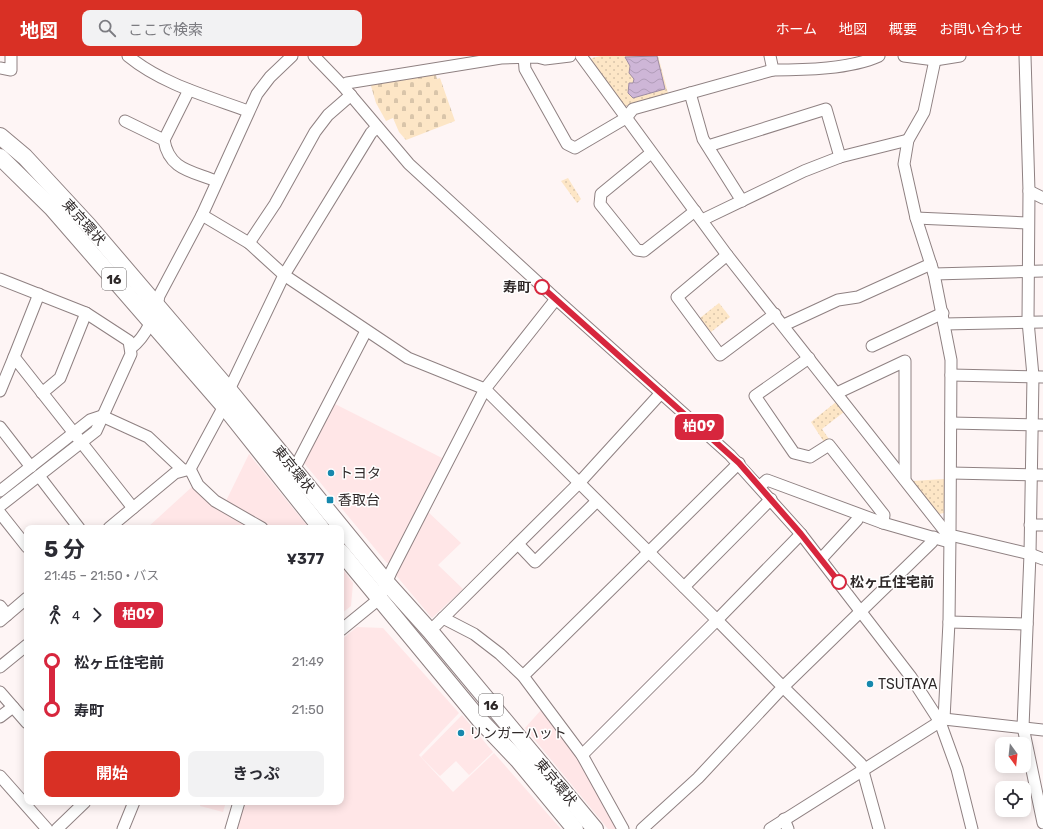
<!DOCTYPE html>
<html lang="ja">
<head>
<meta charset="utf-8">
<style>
  :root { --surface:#fff; --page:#f2f2f3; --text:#2b2b33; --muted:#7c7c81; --accent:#d93025 }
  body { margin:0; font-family:Rubik,"Noto Sans JP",sans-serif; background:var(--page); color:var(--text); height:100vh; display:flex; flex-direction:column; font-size:15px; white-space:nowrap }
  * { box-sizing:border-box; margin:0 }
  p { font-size:13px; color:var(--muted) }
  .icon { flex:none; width:22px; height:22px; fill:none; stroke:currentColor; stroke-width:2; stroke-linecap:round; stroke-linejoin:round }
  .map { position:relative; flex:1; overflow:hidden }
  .drawer { position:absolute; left:24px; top:469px; width:320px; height:280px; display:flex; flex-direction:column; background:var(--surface); border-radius:8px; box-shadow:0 2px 10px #0003 }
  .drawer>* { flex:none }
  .badge { padding:0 8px; border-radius:6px; font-size:14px; line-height:26px }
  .needle { width:26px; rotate:165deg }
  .controls { position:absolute; left:995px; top:681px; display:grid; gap:8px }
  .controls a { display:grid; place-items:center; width:36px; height:36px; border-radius:8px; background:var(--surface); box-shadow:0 2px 10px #0003; font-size:20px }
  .map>.badge { position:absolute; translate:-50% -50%; box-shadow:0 0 0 2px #fff }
  .legs { display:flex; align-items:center; gap:6px; height:44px; padding:0 20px; font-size:13px }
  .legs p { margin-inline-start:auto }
  .headline { display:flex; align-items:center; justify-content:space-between; height:68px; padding:0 20px }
  h1 { font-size:22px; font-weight:700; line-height:30px }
  .cta { display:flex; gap:8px; margin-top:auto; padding:8px 20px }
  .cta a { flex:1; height:46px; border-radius:8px; background:var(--accent); color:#fff; font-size:16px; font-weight:700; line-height:46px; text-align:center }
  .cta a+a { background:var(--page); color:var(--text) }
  ul { padding:0 20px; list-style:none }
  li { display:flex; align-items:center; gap:14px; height:48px; font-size:15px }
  li i { display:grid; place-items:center; width:6px; height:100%; margin:0 5px; background:currentColor }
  li i::after { content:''; width:10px; height:10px; margin:-5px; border:3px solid; border-radius:50%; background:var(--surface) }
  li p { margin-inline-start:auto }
  li:first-child i { background:linear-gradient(#0000 50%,currentColor 0) }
  li:last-child i { background:linear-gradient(currentColor 50%,#0000 0) }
  header { display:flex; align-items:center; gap:24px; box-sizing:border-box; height:56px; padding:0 20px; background:var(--accent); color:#fff }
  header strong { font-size:19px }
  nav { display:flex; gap:22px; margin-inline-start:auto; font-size:14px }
  .search { width:280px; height:36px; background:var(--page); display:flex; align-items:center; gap:10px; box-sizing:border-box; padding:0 14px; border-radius:8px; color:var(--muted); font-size:15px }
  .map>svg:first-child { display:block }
</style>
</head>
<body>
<header>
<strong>地図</strong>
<div class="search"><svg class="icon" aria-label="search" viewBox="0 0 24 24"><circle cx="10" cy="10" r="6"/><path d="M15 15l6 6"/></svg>ここで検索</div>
<nav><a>ホーム</a><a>地図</a><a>概要</a><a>お問い合わせ</a></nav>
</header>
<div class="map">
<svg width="1043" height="773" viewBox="0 0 1043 773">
  <defs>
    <pattern id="cemetery-stones" width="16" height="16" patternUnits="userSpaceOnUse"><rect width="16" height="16" fill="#fde6c6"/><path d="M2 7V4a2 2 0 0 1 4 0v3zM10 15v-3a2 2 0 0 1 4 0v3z" fill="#d9c5aa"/></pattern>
    <pattern id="park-dots" width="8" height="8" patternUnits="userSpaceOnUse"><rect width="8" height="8" fill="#fde6c6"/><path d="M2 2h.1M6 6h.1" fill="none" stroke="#d9c5aa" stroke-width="1.8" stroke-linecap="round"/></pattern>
    <pattern id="water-waves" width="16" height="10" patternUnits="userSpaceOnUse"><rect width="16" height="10" fill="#ceb6d7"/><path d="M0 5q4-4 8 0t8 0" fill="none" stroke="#b19cb9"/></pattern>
  </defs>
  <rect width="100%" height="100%" fill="#fef5f5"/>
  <!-- built -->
  <g fill="#ffe6e7">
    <path d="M335 348 446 404 394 506 387 507 304 407Z"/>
    <path d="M249 398 309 472H266L267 468 226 445Z"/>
    <path d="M193 430 248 466 245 472H147Z"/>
    <path d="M428 456 461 487 438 509 463 533 432 562 394 517Z"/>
    <path d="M341 511 353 527 351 550 341 558Z"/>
    <path d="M357 571 383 572 459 657 419 699 453 736 494 697 561 773H237L245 746H341V584Z"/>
    <path d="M542 653 572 692 618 773H608L525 672Z"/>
    <path d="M462 659 493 696 469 719 456 705 440 720 421 701Z"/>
    <path d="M201 746H226L223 756 200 750Z"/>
  </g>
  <!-- cemetery -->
  <path fill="url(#cemetery-stones)" d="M435 16 437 23 440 22 455 65 406 84 399 76 393 62 386 65 376 47 371 30 373 26Z"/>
  <!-- park -->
  <g fill="url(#park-dots)">
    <path d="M601 0H658L668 37 623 51 589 8 592 2Z"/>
    <path d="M568 122 581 143 577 147 561 125Z"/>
    <path d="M719 247 730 261 711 276 700 262Z"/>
    <path d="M836 346 844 356 822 373 829 383 824 386 811 366Z"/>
    <path d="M944 423V457L939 458 912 425Z"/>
  </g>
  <!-- water -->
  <path fill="url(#water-waves)" stroke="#9e8ca3" d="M657 0 665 33 633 42 628 37 629 27H633L634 23 629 17 630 10 625 1Z"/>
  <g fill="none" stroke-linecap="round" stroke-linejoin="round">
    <!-- minor casing -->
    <g stroke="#8f8182" stroke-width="13">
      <g id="minor">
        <path d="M128 0C162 28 207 40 248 55"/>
        <path d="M314 0 343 30 409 108 556 243 730 399 801 478 911 621 940 666 957 713 972 773"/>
        <path d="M524 0 525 13 567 88 575 92 626 62 633 53 773 14"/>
        <path d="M581 0 727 199 944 474 950 479 949 566 944 663 770 773"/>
        <path d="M770 0 773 14C805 14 850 13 879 0"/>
        <path d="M904 0 935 4 960 0"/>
        <path d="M1025 0 1029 135 1028 265 1033 320 1030 498 1023 671 1043 767"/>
        <path d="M935 4 924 56 908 84 904 108 916 162 934 218 951 304 950 479 1030 498 1043 503"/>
        <path d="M0 12 11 14V0"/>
        <path d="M343 30 347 27 501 2 537 1 545 3 570 0"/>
        <path d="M690 37 703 83 742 145"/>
        <path d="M125 65 164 84C169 114 192 115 216 125"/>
        <path d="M164 84 189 34"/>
        <path d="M708 90 826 53 840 101"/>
        <path d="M651 97 601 138 600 148 637 194 644 195 695 155"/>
        <path d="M1029 135 1043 142"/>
        <path d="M202 159 249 187 284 219 408 302 485 333 717 564 582 699"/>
        <path d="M916 162 1027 167"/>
        <path d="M702 164 804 115 840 101 908 84"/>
        <path d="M249 187 275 148 315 76 328 59 351 39"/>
        <path d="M727 199 677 241 720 299 775 258"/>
        <path d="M934 218 1043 215"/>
        <path d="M0 223 86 257 129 285 131 298 96 375 0 450"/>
        <path d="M944 268 1043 266"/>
        <path d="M784 269 838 244 858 241 931 208"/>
        <path d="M872 290 943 257"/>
        <path d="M131 292C146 281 156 258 159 240L202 159 257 38 270 21 292 0"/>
        <path d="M14 301 39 238"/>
        <path d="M809 302 755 340 794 397 810 401 829 389 884 459 883 467"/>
        <path d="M951 319 1043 321"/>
        <path d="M0 335 14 301 133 452"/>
        <path d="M42 337 60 322 86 257"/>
        <path d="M837 337 905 305V422"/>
        <path d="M951 367 1043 369"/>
        <path d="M0 371 31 411"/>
        <path d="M292 411 298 406 366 275"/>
        <path d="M190 413 198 429 215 445 262 472"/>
        <path d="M951 417 1043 419"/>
        <path d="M39 420 79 472"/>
        <path d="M760 430 767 424 883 467 949 486"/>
        <path d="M0 435 90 364 102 360 148 381 183 414"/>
        <path d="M0 457 27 491"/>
        <path d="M1030 469H1043"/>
        <path d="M109 472 175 417 190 413 224 350 229 334 284 219 371 77 377 71"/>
        <path d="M518 488 535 506 597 445"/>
        <path d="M821 503 857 464 859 459"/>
        <path d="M684 531 771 443"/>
        <path d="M0 550 7 559"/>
        <path d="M443 562 474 578 500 598 523 620 582 699 623 773"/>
        <path d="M0 565 27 542"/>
        <path d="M949 566 1027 568"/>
        <path d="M341 574 379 543 391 516 485 333 556 243"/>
        <path d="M430 575 579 427 661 337"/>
        <path d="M0 611 27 589"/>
        <path d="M523 620 739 407"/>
        <path d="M0 636 27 667"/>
        <path d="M0 661 13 651"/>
        <path d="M944 663 1043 674"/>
        <path d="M0 720 47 773"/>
        <path d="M784 763 788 773"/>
        <path d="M57 773 85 746"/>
        <path d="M123 773 134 746"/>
        <path d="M231 773 239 746"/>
        <path d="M642 773 698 722 783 631 717 564 801 478"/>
        <path d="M879 773 861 708 783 631 932 486 934 481"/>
      </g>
    </g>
    <!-- highway casing -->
    <g stroke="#8f8182" stroke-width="18">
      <g id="highway">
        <path d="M0 80 25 101 88 169 229 334 386 526 430 575 595 773"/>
        <path d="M0 101 52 152 224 350 321 472"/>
        <path d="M341 496 479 663 518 704 575 773"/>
      </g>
    </g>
    <!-- minor -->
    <use href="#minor" stroke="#fff" stroke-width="11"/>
    <!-- highway -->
    <use href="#highway" stroke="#fff" stroke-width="16"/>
  </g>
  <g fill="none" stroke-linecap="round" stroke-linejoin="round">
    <!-- line-1 casing -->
    <g stroke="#fff" stroke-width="9">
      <path id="line-1" d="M542 231 739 407 801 478 839 526"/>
    </g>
    <!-- line-1 -->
    <use href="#line-1" stroke="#d7263d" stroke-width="6"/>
  </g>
  <!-- markers -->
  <g fill="#fff" stroke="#d7263d" stroke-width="2">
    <circle cx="542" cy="231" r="7"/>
    <circle cx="839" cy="526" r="7"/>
  </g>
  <g fill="#1688ad" stroke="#fff" stroke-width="1.5">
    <circle cx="331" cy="417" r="4"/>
    <rect x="326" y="440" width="8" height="8" rx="2"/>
    <circle cx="870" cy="628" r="4"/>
    <circle cx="461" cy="677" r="4"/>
  </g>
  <g text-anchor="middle" stroke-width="3" stroke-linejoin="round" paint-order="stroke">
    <!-- shield labels -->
    <g fill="#fff" stroke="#6d6969" stroke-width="1">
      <rect x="102" y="212" width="24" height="22" rx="3"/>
      <rect x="479" y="638" width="24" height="22" rx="3"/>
    </g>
    <g font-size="13" font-weight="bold" fill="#2f2929">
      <text x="114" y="228">16</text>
      <text x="491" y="654">16</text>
    </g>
    <!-- street labels -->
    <g font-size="14" fill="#2f2929" stroke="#fff">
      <text transform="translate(84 166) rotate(48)" y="5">東京環状</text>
      <text transform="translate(294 413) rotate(51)" y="5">東京環状</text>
      <text transform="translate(556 726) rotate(50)" y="5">東京環状</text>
    </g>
    <!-- stop labels -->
    <g font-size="14" font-weight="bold" fill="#2f2929" stroke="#fff" text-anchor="end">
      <text x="531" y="236">寿町</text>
      <text x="850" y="531" text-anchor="start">松ヶ丘住宅前</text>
    </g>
    <!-- poi labels -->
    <g font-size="14" fill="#2f2929" stroke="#fff" text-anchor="start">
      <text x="339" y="422">トヨタ</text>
      <text x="338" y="449">香取台</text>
      <text x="878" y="633">TSUTAYA</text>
      <text x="469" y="682">リンガーハット</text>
    </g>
  </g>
</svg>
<div class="controls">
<a><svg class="needle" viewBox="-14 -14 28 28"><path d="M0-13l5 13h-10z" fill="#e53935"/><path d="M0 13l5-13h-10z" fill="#7c7c81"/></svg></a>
<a><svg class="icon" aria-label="locate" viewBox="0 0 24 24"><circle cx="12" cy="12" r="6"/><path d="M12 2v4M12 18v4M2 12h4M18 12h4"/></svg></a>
</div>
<b class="badge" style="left:699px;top:371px;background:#d7263d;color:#fff">柏09</b>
<section class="drawer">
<div class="headline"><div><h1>5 分</h1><p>21:45 – 21:50 · バス</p></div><b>¥377</b></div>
<div class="legs"><svg class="icon" aria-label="walk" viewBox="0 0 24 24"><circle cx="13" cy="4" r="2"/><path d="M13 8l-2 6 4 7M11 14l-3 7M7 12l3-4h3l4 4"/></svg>4<svg class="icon" aria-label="forward" viewBox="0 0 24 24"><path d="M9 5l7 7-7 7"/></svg><b class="badge" style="background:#d7263d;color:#fff">柏09</b></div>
<ul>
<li><i style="color:#d7263d"></i><b>松ヶ丘住宅前</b><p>21:49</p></li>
<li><i style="color:#d7263d"></i><b>寿町</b><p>21:50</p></li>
</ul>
<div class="cta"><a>開始</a><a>きっぷ</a></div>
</section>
</div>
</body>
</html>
